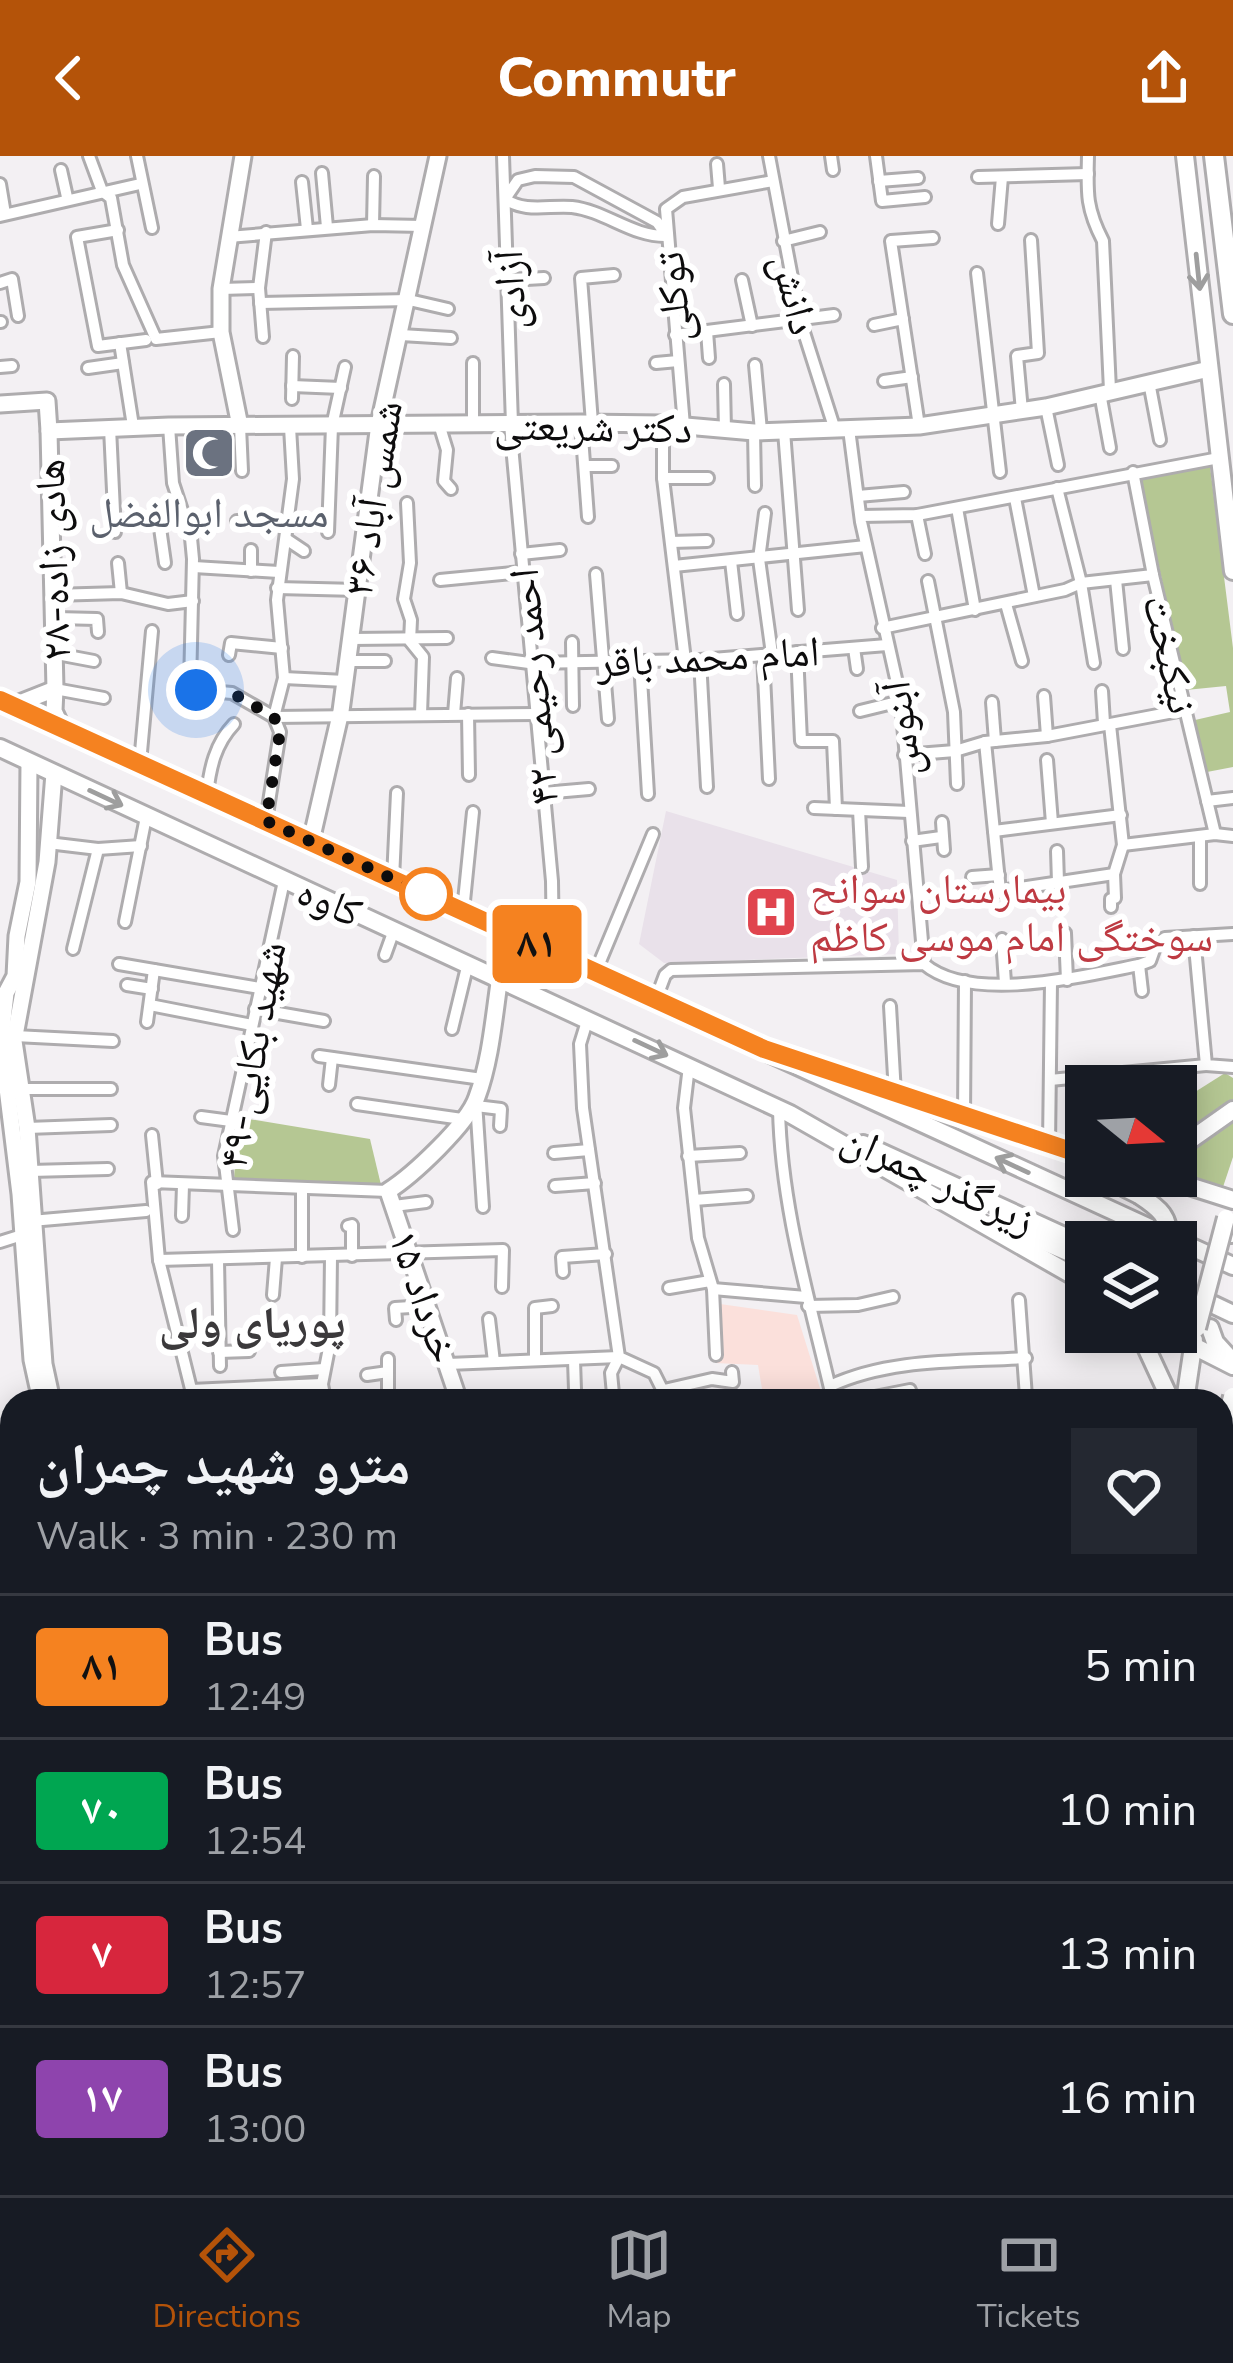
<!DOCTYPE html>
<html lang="en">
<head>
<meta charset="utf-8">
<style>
  :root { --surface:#171b24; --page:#242831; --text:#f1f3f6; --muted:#9ea1a6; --line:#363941; --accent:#b45309 }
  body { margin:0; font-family:"Nunito Sans","Noto Naskh Arabic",sans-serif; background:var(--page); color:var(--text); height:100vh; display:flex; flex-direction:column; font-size:45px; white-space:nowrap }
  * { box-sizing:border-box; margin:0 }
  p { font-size:39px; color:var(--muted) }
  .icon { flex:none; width:66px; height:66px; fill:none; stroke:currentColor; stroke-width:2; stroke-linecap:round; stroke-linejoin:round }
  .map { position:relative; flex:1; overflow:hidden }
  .details { position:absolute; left:0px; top:1233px; width:1233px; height:807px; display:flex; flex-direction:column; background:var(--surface); border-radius:36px 36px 0 0; box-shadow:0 6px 30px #0003 }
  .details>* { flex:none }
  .badge { padding:0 24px; border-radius:9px; font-size:42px; line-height:78px }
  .needle { width:78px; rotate:108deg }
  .tools { position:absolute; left:1065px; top:909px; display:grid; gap:24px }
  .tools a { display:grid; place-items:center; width:132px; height:132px; border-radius:0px; background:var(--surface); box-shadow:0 6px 30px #0003; font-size:60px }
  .you { position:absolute; width:60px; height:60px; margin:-30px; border:9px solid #fff; border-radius:50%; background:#1a73e8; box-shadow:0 0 0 18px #1a73e833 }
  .map>.badge { position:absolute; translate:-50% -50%; box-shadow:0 0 0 6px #fff }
  .round { display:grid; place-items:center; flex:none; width:126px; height:126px; border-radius:0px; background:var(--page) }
  .headline { display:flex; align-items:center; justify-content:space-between; height:204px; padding:0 36px }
  h1 { font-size:57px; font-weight:800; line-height:90px }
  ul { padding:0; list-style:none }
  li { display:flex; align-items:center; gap:36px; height:144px; padding:0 36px; border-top:3px solid var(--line) }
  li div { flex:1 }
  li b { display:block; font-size:45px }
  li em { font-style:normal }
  li .badge { min-width:132px; font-weight:700; text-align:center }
  header { display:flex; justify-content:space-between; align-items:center; height:156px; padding:0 36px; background:var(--accent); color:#fff; font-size:54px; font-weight:800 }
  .dock { display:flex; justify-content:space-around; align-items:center; height:168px; border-top:3px solid var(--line); background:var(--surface); font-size:33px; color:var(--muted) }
  .dock a { display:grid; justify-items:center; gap:6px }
  .dock .on { color:var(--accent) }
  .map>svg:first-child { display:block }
</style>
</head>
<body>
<header><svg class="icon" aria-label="back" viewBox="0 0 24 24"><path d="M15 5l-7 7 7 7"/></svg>Commutr<svg class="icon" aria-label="share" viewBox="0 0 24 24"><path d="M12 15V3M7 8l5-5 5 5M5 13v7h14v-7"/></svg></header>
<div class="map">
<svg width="1233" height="2039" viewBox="0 0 1233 2039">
  <rect width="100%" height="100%" fill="#f3f0f3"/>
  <!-- built -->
  <path fill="#e9e1ea" d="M666 655 897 724 899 798 664 807 639 788Z"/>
  <!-- education -->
  <path fill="#fbe0db" d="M713 1147 797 1159 824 1245H764L758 1209 715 1207Z"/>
  <!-- green -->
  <g fill="#b5c793">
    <path d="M1210 310 1233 492V611L1207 616 1195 564 1230 556 1226 530 1186 534 1140 324Z"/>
    <path d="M1225 917 1233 922V943L1196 973 1176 982V948Z"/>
    <path d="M237 961 370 983 381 1029 234 1025Z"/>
    <path d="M1233 964V1001L1222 1034 1176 1020V1000Z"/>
  </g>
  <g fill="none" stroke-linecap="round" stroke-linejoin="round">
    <!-- street casing -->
    <g stroke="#aeacae" stroke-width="16">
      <g id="street">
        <path d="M89 0 102 35 111 42 123 109 156 183 221 176"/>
        <path d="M137 0 152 72"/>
        <path d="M503 0 512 268"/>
        <path d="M769 0 800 164 835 274"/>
        <path d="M831 0 833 14"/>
        <path d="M876 0 882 45 925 41"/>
        <path d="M1088 0C1087 37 1086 52 1103 85L1110 234"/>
        <path d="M717 8 719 32"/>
        <path d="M61 14 67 41"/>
        <path d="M322 17 327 71"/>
        <path d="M535 20 574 21 657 66 667 80C632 81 606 55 572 51 549 49 525 57 505 43L518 24Z"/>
        <path d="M978 21 1088 18"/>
        <path d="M879 25 918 22"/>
        <path d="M302 26 307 73"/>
        <path d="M0 28 5 58"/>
        <path d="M0 60 140 28"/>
        <path d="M998 68 1002 21"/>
        <path d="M373 69 374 20"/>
        <path d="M118 74 77 81 98 190 146 184"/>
        <path d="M228 81 373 69 423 70"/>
        <path d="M783 85 820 76"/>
        <path d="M977 117 1000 316"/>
        <path d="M509 124 544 122"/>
        <path d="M742 124 752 170"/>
        <path d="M0 127 12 123 18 160"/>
        <path d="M221 133 259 132"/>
        <path d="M260 147 409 144 448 153"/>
        <path d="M0 166H1"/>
        <path d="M874 169 903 163"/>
        <path d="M707 175 709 202"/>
        <path d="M401 179 451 182"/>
        <path d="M675 179 834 159"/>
        <path d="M263 181 259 132 266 76"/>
        <path d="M120 187 133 270"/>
        <path d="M473 207V268"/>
        <path d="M656 207 678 205"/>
        <path d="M755 209 761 275"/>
        <path d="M0 211 12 210"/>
        <path d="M88 212 123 207"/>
        <path d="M884 225 912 221"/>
        <path d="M1149 226 1160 284"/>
        <path d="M724 228 725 274"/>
        <path d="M292 230 341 232"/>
        <path d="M1100 237 1110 292"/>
        <path d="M292 243 293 200"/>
        <path d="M1046 251 1058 309"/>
        <path d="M1022 255 1017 200 1038 197 1031 84"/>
        <path d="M581 267 588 361"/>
        <path d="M592 267 581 122 614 119"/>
        <path d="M439 268 447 294 444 325 451 333"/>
        <path d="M510 268 552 725 553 795"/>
        <path d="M663 268V322L685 504"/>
        <path d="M169 270 173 327 191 382 193 403 190 530 196 534 232 537 274 561 280 576 266 665"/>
        <path d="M240 270 242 315"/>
        <path d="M684 270 666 53 683 41 773 25"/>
        <path d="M919 270 891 85 933 82"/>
        <path d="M290 271 293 323 277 444 284 522 274 561 536 558"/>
        <path d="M110 272 115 376"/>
        <path d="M849 273 861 366 901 545 924 808"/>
        <path d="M784 275 798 454"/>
        <path d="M754 276 755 330"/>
        <path d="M585 310H612"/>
        <path d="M1133 316 1153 419 1215 678"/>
        <path d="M663 322H708"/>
        <path d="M1057 332 1081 427 1094 507"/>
        <path d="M858 340 904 336"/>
        <path d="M1015 342 1034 440"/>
        <path d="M407 347 410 407 404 443 411 464 410 485 423 501 421 558"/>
        <path d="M957 352 975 454"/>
        <path d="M765 357 759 403 772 498"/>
        <path d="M917 359 925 398"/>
        <path d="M861 360 917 359 1219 302"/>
        <path d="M237 365 288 366"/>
        <path d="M328 376 332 270 345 211"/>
        <path d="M286 383 304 395"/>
        <path d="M671 386 707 385"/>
        <path d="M521 398 560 394"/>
        <path d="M731 405 737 458"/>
        <path d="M118 407 121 437"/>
        <path d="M165 407 159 365H183"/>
        <path d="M674 410 866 390"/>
        <path d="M194 411 279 416"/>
        <path d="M251 415V394"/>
        <path d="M596 418 608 563"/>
        <path d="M440 424 522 416"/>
        <path d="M1116 424 1123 493"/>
        <path d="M928 425 954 556 957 628"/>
        <path d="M277 432 358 434"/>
        <path d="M52 439 121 437 168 448 193 445"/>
        <path d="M1006 448 1022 505"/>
        <path d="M56 462 97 463 98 476"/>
        <path d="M882 472 1065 434 1081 427 1153 419"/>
        <path d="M351 483 447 482"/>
        <path d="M572 486 573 550"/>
        <path d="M854 492 857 513"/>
        <path d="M797 496 801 585H833L836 653"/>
        <path d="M57 498 94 505"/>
        <path d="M229 499 231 487 282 492"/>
        <path d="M763 499 769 623"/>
        <path d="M492 502 529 507 700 504 887 489"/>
        <path d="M700 504 707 631"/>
        <path d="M348 505H385"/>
        <path d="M640 506 648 638"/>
        <path d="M284 522 345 525"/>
        <path d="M55 533 104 542"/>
        <path d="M1102 535 1104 567 1110 569 1123 689 1215 678 1233 680"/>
        <path d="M1044 540 1047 580"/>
        <path d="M992 546 995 585"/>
        <path d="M860 555 901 545"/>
        <path d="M454 558 457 522"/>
        <path d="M468 558 469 619"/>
        <path d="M985 586 1000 735 1114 718 1123 689"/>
        <path d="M904 599 955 595 985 586 1047 580 1184 554"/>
        <path d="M1047 604 1052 667"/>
        <path d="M140 607 152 475"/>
        <path d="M543 637 589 633"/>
        <path d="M207 638C210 612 215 588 234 568"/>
        <path d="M1207 645 1233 642"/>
        <path d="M814 652 909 656"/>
        <path d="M859 654 862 711"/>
        <path d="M942 666 944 694"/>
        <path d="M994 675 1121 659"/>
        <path d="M1200 680V728"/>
        <path d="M912 685 941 681"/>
        <path d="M48 687 98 693 141 690"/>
        <path d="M1057 695 1058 726"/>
        <path d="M972 721 999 719"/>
        <path d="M393 723 397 637"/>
        <path d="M1111 751V743L1115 742 1114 718"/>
        <path d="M463 755 473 656"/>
        <path d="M125 766 146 661"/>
        <path d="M1065 777 1067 824"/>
        <path d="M1194 780 1206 909 1233 911"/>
        <path d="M1002 783 1005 827"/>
        <path d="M73 793 98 693"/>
        <path d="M385 799 394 774"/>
        <path d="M119 808 260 832"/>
        <path d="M1139 809 1142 835"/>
        <path d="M596 815 653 678"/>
        <path d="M127 829 152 833"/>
        <path d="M656 843 665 819 671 814 924 808C971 848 1083 820 1139 809L1150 805 1156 788 1165 782 1233 778"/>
        <path d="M150 849 252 869"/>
        <path d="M890 850 895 938"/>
        <path d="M255 853 324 865"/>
        <path d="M588 862 580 888 583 952 619 1201 654 1217 668 1245"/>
        <path d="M147 866 154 814"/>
        <path d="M452 873 468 807"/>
        <path d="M15 880 113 885"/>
        <path d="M319 900 482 923"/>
        <path d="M689 910 684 952 698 1082 713 1133 716 1199"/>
        <path d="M1050 924 1206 909"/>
        <path d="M329 929 332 902"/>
        <path d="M20 933H111"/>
        <path d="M476 946 483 1051"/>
        <path d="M357 948 462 963"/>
        <path d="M476 950 501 953 500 970"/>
        <path d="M779 953C781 1053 811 1149 833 1245"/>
        <path d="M201 961 231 965"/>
        <path d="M964 962 965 825"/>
        <path d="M27 972 111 969"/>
        <path d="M152 979 157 1028"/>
        <path d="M1049 990 1051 826"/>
        <path d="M554 997 589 994"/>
        <path d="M688 1000 740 997"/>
        <path d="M30 1015 108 1013"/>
        <path d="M555 1030 595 1027"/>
        <path d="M694 1044 747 1040"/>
        <path d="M394 1050 426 1046"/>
        <path d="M182 1060 183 1029"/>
        <path d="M31 1065 146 1055"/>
        <path d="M348 1070 352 1069V1100"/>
        <path d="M233 1074 224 1000 284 725"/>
        <path d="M0 1086 22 1079"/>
        <path d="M302 1101V1032"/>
        <path d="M159 1104 503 1094 502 1131"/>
        <path d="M218 1104 220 1210"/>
        <path d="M563 1116 562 1101 606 1098"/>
        <path d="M669 1132 710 1125"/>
        <path d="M713 1133 806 1141"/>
        <path d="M273 1139 276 1102"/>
        <path d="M1019 1144 1026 1241"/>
        <path d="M808 1150 858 1149 893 1141"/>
        <path d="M489 1163 494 1206"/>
        <path d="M396 1164 395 1152 427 1150"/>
        <path d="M286 1178H330"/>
        <path d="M219 1196 249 1195"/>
        <path d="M535 1203V1152L552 1150"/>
        <path d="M574 1204 575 1234"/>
        <path d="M448 1208 619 1201"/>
        <path d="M281 1216 324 1213"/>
        <path d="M367 1219 388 1216"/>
        <path d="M830 1230C890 1202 960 1206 1026 1202"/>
        <path d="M191 1234 322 1228"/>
        <path d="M664 1234 712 1223 733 1226 732 1216"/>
        <path d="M613 1238 611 1217 619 1201"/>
        <path d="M107 1245 121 1242"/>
        <path d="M194 1245 159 1104 152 1026 388 1035"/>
        <path d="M325 1245 322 1228 330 1187 331 1100"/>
        <path d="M388 1245V1203"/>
        <path d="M513 1245 523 1244"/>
        <path d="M854 1245 910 1234"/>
        <path d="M0 1401 12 1397"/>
        <path d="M0 1414 12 1441"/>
        <path d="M0 1473H12"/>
        <path d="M1221 1621 1233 1628"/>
        <path d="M0 1645 12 1643"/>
        <path d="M1221 1810 1233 1784"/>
        <path d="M0 2003 12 1996"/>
        <path d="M86 2028 88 2039"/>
        <path d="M405 2028 412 2039"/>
        <path d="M484 2028 485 2036"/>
        <path d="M544 2028 546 2039"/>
        <path d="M765 2028 766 2039"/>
        <path d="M1158 2028 1161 2039"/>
        <path d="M235 2030V2028"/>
        <path d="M616 2038 667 2032"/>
        <path d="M203 2039 205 2028"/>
        <path d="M336 2039 385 2028"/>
        <path d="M806 2039V2030"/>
        <path d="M856 2039V2028"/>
        <path d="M910 2039 911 2028"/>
      </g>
    </g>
    <!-- secondary casing -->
    <g stroke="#aeacae" stroke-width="21">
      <g id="secondary">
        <path d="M0 248 47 245 49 275 169 270 581 267 663 268 754 276 919 270 1046 251 1209 213"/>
        <path d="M240 270 221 176V133L243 0"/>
        <path d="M49 275 55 533"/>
        <path d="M12 550 55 533 54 555 62 572"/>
        <path d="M29 606 28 726 17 780 15 820 6 837 1 883 20 1038 32 1204 41 1245"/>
        <path d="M311 685 341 555 379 268 438 0"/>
        <path d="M52 1245 44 1208 27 972 14 885 47 706 54 617"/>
        <path d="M459 1245 388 1035C412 1020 468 968 477 941 491 903 494 860 500 820"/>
        <path d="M0 1765 12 1763"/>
        <path d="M0 1780 12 1777"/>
        <path d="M1221 1833 1233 1838"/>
        <path d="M1221 1856 1233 1861"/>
        <path d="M0 1940 12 1981"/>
        <path d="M26 2028 29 2039"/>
        <path d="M718 2028 721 2039"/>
        <path d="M298 2039V2028"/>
      </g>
    </g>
    <!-- primary casing -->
    <g stroke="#aeacae" stroke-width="22">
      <g id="primary">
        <path d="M1185 0 1233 415"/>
        <path d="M0 544 1233 1110"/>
        <path d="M0 592 790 958 1086 1127"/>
        <path d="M839 918 1086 1000"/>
        <path d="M863 988 1086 1090"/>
        <path d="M1176 989 1189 985 1233 954"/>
        <path d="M1101 1020 1139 1039"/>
        <path d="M1158 1020 1233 1044"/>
        <path d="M1007 1070 1086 1104"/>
        <path d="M1231 1078 1233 1077"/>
        <path d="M1176 1131 1233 1158"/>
        <path d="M1210 1172 1215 1186 1233 1206"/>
        <path d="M1139 1176 1171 1245"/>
        <path d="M1166 1176 1233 1210"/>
        <path d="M1185 1245 1194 1184"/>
        <path d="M1221 1495 1233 1460"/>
        <path d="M994 2039 997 2028"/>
        <path d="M1068 2039 1071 2028"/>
      </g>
    </g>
    <!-- highway casing -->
    <g stroke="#aeacae" stroke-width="24">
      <g id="highway">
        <path d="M1214 0 1233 158"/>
        <path d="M1221 1380 1233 1335"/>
        <path d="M1013 2039 1017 2028"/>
        <path d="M1043 2039 1046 2028"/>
      </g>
    </g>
    <!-- street -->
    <use href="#street" stroke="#fff" stroke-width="10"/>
    <!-- secondary -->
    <use href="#secondary" stroke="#fff" stroke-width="15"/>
    <!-- primary -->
    <use href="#primary" stroke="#fff" stroke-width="16"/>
    <!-- highway -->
    <use href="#highway" stroke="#fff" stroke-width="18"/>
    <!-- primary-bridge casing -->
    <g stroke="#aeacae" stroke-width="22" stroke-linecap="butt">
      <g id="primary-bridge">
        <path d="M1139 1039C1159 1052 1171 1061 1168 1086"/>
        <path d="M1197 1172 1226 1062"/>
      </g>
    </g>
    <!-- highway-bridge casing -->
    <g stroke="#aeacae" stroke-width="24" stroke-linecap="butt">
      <path id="highway-bridge" d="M1221 1285 1233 1241"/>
    </g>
    <!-- primary-bridge -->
    <use href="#primary-bridge" stroke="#fff" stroke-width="16"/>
    <!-- highway-bridge -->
    <use href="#highway-bridge" stroke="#fff" stroke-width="18"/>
  </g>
  <!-- one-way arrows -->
  <defs><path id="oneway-shaft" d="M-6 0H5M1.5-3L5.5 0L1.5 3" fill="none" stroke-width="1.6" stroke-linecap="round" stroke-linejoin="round" transform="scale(3)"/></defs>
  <g stroke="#9e9e9e">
    <use href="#oneway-shaft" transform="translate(1198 116) rotate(84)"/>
    <use href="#oneway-shaft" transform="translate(106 642) rotate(25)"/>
    <use href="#oneway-shaft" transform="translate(651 892) rotate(25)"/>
    <use href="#oneway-shaft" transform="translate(1012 1009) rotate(-155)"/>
  </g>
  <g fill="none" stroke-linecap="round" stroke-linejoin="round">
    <!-- line casing -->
    <g stroke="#fff" stroke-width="27">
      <path id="line" d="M0 544 764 893 1086 1000"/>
    </g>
    <!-- line -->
    <use href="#line" stroke="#f58220" stroke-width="18"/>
    <!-- walk -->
    <path stroke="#0d0c0d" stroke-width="12" stroke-dasharray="0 21.6" d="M196 534 232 537 274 561 280 576 266 665 426 738"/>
  </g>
  <!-- icons -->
  <defs>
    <g id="mosque-square" transform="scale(2.7)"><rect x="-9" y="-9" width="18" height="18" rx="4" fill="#6b7280" stroke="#fff"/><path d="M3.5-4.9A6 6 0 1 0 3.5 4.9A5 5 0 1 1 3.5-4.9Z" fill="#fff"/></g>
    <g id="hospital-square" transform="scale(2.7)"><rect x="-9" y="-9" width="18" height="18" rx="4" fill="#e0444e" stroke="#fff"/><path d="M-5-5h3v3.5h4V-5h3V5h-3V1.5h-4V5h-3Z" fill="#fff"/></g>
  </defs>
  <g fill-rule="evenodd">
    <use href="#mosque-square" x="209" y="297"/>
    <use href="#hospital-square" x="771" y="756"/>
  </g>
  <!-- markers -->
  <circle fill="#fff" stroke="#f58220" stroke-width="6" cx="426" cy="738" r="24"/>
  <g text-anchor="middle" stroke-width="12" stroke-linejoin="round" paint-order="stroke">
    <!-- street labels -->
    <g font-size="42" fill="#0d0c0d" stroke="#fff">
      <text transform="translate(509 134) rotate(-93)" y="15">آزادی</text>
      <text transform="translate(796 138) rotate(76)" y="15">دانش</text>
      <text transform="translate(672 141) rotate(-95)" y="15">توکلی</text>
      <text transform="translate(593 270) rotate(1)" y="15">دکتر شریعتی</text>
      <text transform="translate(372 342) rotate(-81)" y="15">شمس آباد ۳۶</text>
      <text transform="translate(52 404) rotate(-92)" y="15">۲۸-هادی زاده</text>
      <text transform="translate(1171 498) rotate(77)" y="15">نیکبخت</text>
      <text transform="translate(708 500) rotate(-3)" y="15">امام محمد باقر</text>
      <text transform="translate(533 531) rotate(-95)" y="15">۴۲ احمد رحیمی</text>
      <text transform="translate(900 573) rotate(-97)" y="15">آبنوس</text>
      <text transform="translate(330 745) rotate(24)" y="15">کاوه</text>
      <text transform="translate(251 899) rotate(-80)" y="15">۴۹-شهید بکایی</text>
      <text transform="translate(939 1022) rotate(25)" y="15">زیرگذر چمران</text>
      <text transform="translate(425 1140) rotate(71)" y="15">۱۵ خرداد</text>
    </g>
    <!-- worship labels -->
    <g font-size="42" fill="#5b616d" stroke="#fff">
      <text x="209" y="371">مسجد ابوالفضل</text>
    </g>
    <!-- health labels -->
    <g font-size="42" fill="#be3a42" stroke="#fff" text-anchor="start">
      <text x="810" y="747">بیمارستان سوانح<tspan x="810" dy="48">سوختگی امام موسی کاظم</tspan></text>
    </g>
    <!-- neighbourhood labels -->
    <g font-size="45" font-weight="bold" fill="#3b393b" stroke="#fff">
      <text x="252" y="1182">پوریای ولی</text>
    </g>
  </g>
</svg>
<div class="tools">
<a><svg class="needle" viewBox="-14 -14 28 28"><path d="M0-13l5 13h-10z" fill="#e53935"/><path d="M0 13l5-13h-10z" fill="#9ea1a6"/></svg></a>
<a><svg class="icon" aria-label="layers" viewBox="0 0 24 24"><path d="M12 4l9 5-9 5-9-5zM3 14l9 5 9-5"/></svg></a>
</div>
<div class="you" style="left:196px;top:534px"></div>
<b class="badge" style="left:537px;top:788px;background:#f58220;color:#111">۸۱</b>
<section class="details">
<div class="headline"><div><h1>مترو شهید چمران</h1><p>Walk · 3 min · 230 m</p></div><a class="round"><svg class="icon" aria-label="heart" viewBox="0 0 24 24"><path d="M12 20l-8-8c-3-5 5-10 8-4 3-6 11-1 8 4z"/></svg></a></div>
<ul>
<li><span class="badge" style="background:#f58220;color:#111">۸۱</span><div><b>Bus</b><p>12:49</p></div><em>5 min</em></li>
<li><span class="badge" style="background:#00a651;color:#fff">۷۰</span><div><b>Bus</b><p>12:54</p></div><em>10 min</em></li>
<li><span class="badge" style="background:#d7263d;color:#fff">۷</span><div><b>Bus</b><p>12:57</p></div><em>13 min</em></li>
<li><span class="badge" style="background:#8e44ad;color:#fff">۱۷</span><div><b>Bus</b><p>13:00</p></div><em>16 min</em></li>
</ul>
</section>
</div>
<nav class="dock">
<a class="on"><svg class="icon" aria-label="directions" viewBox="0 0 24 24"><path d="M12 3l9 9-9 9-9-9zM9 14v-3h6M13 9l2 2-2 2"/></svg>Directions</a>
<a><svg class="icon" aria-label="map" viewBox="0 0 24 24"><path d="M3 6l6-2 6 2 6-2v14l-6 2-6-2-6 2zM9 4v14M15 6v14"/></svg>Map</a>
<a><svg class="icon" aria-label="tickets" viewBox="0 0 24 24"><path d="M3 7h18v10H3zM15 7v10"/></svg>Tickets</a>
</nav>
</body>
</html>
